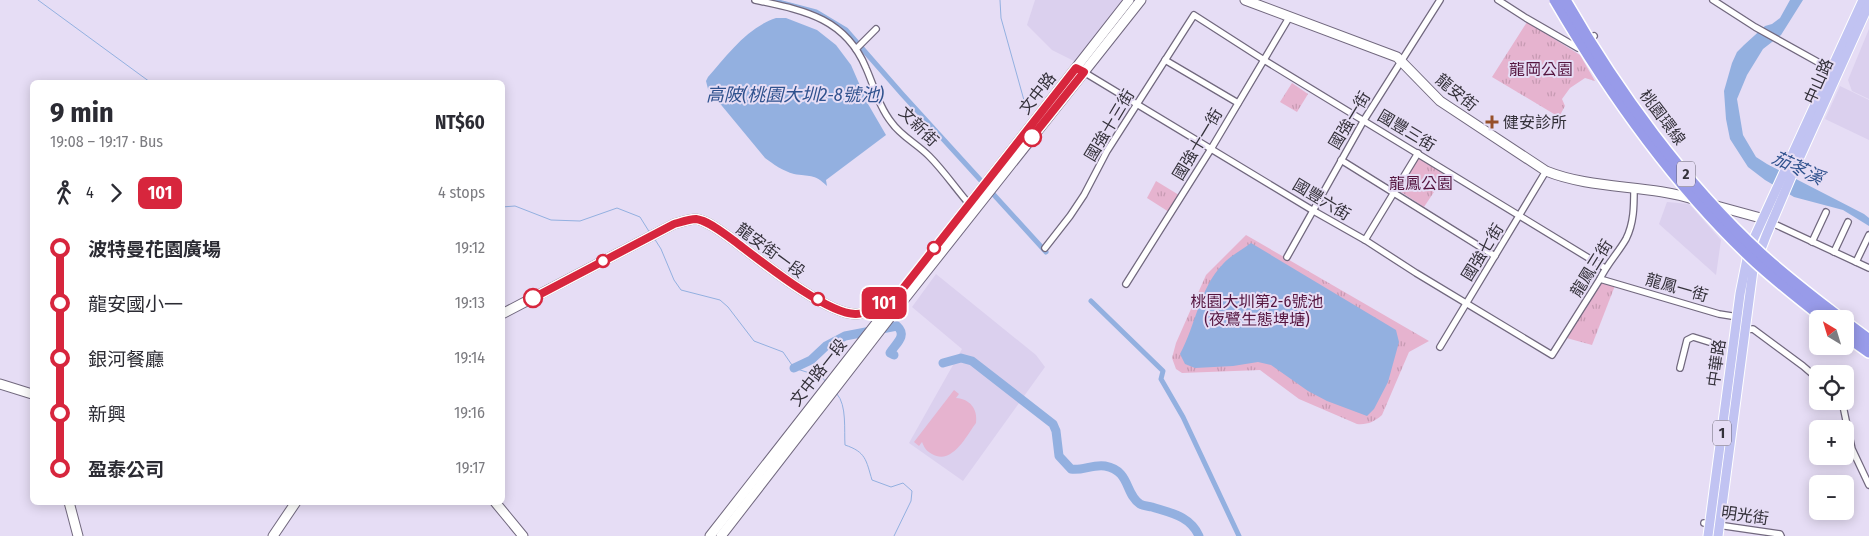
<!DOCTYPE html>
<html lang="en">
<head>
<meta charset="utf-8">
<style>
  :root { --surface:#fff; --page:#f2f2f3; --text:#2b2b33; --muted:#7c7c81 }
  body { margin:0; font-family:"Fira Sans Condensed","Noto Sans TC",sans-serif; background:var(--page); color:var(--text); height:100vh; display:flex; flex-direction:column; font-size:19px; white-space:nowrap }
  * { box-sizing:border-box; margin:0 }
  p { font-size:16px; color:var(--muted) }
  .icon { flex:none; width:28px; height:28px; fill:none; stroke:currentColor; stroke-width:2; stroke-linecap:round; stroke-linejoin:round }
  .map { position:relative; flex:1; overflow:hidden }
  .side { position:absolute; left:30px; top:80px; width:475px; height:425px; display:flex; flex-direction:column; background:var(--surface); border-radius:8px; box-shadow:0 2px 12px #0003 }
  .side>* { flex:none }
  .badge { padding:0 10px; border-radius:8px; font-size:18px; line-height:32px }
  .needle { width:32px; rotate:322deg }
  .buttons { position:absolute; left:1809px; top:310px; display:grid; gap:10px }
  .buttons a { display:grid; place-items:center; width:45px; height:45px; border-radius:8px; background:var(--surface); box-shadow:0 2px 12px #0003; font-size:25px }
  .map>.badge { position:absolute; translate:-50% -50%; box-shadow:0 0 0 2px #fff }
  .legs { display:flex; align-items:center; gap:8px; height:55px; padding:0 20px; font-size:16px }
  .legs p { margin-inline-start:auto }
  .summary { display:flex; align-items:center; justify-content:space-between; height:85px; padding:0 20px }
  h1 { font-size:28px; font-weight:700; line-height:38px }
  ul { padding:0 20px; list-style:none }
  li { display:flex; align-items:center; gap:18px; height:55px; font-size:19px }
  li i { display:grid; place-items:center; width:8px; height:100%; margin:0 6px; background:currentColor }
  li i::after { content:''; width:12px; height:12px; margin:-6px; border:4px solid; border-radius:50%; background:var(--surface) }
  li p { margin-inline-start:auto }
  li:first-child i { background:linear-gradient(#0000 50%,currentColor 0) }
  li:last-child i { background:linear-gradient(currentColor 50%,#0000 0) }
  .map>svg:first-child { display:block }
</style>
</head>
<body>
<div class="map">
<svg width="1869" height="536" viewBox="0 0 1869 536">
  <defs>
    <pattern id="park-tufts" width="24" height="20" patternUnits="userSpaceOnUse" patternTransform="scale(1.25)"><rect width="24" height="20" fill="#e6b3cf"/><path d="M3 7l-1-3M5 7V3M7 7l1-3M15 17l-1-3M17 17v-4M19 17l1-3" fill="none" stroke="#c69ab2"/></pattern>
  </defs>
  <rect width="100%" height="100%" fill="#e6ddf5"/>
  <!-- built -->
  <g fill="#dbd0ee">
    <path d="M1035 0H1124L1076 62 1052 50 1027 25Z"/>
    <path d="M1869 29V99L1852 91 1848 80Z"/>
    <path d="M1840 86 1869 100V140L1825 119Z"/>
    <path d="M1667 202 1689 204 1721 240 1716 275 1659 224Z"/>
    <path d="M936 274 1036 355 1045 367 963 481 909 443 962 349 912 307Z"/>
  </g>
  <!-- green -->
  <path fill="#e6b3cf" d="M954 390 959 394 956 398C970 399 978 409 976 423 967 435 952 466 932 454 926 451 924 447 922 442L919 446 914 442Z"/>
  <!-- park -->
  <g fill="url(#park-tufts)">
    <path d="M1527 22 1580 55 1595 81 1585 78 1570 88 1562 99 1565 106 1559 117 1492 77Z"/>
    <path d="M1292 83 1308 94 1297 112 1280 102Z"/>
    <path d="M1418 157 1446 174 1424 207 1398 190Z"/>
    <path d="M1156 181 1179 195 1169 212 1147 198Z"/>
    <path d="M1246 235 1429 341 1409 352 1382 415C1374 422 1367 425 1357 424L1299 399 1260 370 1182 373 1176 369 1172 358 1176 343 1206 275Z"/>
    <path d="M1600 279 1616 283 1592 345 1563 337Z"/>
  </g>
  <!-- water -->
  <g fill="#93b0e0">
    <path d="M1790 0H1803L1781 35 1763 49 1747 75 1737 99 1743 135 1756 157 1767 164 1864 214 1869 218V226L1843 210 1794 197 1765 180 1748 167 1730 139 1726 119 1724 91 1732 63 1737 52 1744 45 1765 26 1772 24 1780 18Z"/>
    <path d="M776 18H786L817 30 836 45 851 65 868 104 886 135 826 180 827 186C814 173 809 177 794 174 783 171 773 164 765 158L708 89 706 81 708 77C727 55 748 27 776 18Z"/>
    <path d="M1251 243 1396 330 1399 342 1388 382 1374 409 1367 416 1327 401 1308 391 1271 365 1258 362 1233 366 1195 368 1185 364 1180 354C1196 325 1199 289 1223 264 1230 256 1242 250 1251 243Z"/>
  </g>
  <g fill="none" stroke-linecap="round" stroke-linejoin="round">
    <!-- stream -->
    <g stroke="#93b0e0" stroke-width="1">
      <path d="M38 0 150 82"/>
      <path d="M1000 0 1001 18 1027 111"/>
      <path d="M502 207 515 206 551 220 580 221 617 208 640 217 650 233"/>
      <path d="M654 238 661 249 674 280 681 290 720 300 728 307 754 341 783 352 794 368 822 377 826 382"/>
      <path d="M837 394C847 405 844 430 845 445 866 452 866 460 872 480L891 487 903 483 912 491 911 501 894 536"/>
    </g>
    <!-- canal -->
    <g stroke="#93b0e0" stroke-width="5">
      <path d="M771 0 816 12 846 30 902 94 1046 252"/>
      <path d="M1091 301 1163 371 1161 379 1183 417 1239 536"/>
    </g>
    <!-- river -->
    <g stroke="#93b0e0" stroke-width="9">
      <path d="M943 363 961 358 972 361 1053 424 1056 431 1059 456 1071 469C1082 471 1093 464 1105 466 1131 471 1124 493 1140 504 1143 506 1148 506 1152 507 1171 513 1190 516 1199 536"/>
      <path d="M794 368 811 360 826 346 845 336 897 326C908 336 895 344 890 353L894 355"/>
    </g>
    <!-- street casing -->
    <g stroke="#71687e" stroke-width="8">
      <g id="street">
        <path d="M755 0C802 10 845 17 866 68 874 86 879 107 892 123 900 135 917 144 929 156 944 171 956 189 970 205"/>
        <path d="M1498 0 1526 18 1578 48 1594 36"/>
        <path d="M1713 0 1755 27 1834 71"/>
        <path d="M856 49 876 29"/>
        <path d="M1165 60 1238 103"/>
        <path d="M1082 71 1312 210 1365 240 1416 273 1552 355 1600 279C1607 264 1618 253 1626 239 1634 223 1634 206 1634 188"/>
        <path d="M1341 160 1495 256"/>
        <path d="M1772 223 1869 268"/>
        <path d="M1365 240 1418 153"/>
        <path d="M1812 242 1826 212"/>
        <path d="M1045 248 1070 216 1084 195 1107 151 1194 15 1264 60 1605 268"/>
        <path d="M1834 252 1848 222"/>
        <path d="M1287 257 1364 120 1440 0"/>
        <path d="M1856 262 1869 235"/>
        <path d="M1600 279 1719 314 1738 317"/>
        <path d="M1126 284 1211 149 1290 16"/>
        <path d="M1735 330 1753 329 1803 366 1818 379"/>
        <path d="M1440 347 1546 171"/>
        <path d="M1680 368 1687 340 1693 337 1709 342"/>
        <path d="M1842 401 1852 449 1869 485"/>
        <path d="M1704 523 1780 534 1781 536"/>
      </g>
    </g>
    <!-- secondary casing -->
    <g stroke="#71687e" stroke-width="11">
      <g id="secondary">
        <path d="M1245 0 1397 57 1440 101 1546 171C1593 190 1648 184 1696 200"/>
        <path d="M1713 205 1768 220"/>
        <path d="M502 314 674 224C681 222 690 219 696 219 709 221 723 233 733 240 757 258 827 315 856 314 866 314 875 307 884 303L890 305 893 308"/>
        <path d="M0 384 32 394"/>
        <path d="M69 502 78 536"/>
        <path d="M495 502 523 536"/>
        <path d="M273 536 296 502"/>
        <path d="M710 536 1129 0"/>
        <path d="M721 536 895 311 1141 0"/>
      </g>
    </g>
    <!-- primary casing -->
    <g stroke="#fff" stroke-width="11">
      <g id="primary">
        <path d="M1708 536 1740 294 1749 249 1863 0"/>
        <path d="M1718 536 1753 270 1766 236 1794 170 1869 4"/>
      </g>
    </g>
    <!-- highway casing -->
    <g stroke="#fff" stroke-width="14">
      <g id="highway">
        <path d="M1845 322 1869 340"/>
        <path d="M1845 335 1869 352"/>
      </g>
    </g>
    <!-- street -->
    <use href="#street" stroke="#fff" stroke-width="5.5"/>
    <!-- secondary -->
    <use href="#secondary" stroke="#fff" stroke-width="9"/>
    <!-- primary -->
    <use href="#primary" stroke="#c1c3f2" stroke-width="9"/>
    <!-- highway -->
    <use href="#highway" stroke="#989be9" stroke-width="11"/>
    <!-- highway-bridge casing -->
    <g stroke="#fff" stroke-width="14" stroke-linecap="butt">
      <g id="highway-bridge">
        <path d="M1555 0C1611 96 1676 188 1757 263 1779 283 1802 301 1825 319"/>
        <path d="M1565 0C1617 91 1684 183 1761 254 1786 277 1814 298 1841 319"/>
      </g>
    </g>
    <!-- highway-bridge -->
    <use href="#highway-bridge" stroke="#989be9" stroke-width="11"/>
  </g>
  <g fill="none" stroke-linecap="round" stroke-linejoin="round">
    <!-- line-1 casing -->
    <g stroke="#fff" stroke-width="11">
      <path id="line-1" d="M533 298 674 224C681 222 690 219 696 219 709 221 723 233 733 240 757 258 827 315 856 314 866 314 875 307 884 303L890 305 1076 68 1084 72 1032 137"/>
    </g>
    <!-- line-1 -->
    <use href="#line-1" stroke="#d7263d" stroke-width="8"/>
  </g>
  <!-- markers -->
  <path fill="#97502a" stroke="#e6ddf5" stroke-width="2" d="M1489.5 114.5h5v5h5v5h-5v5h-5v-5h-5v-5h5z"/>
  <g fill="#fff" stroke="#d7263d" stroke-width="2.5">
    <circle cx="1032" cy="137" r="9"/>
    <circle cx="934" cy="248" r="6"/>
    <circle cx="603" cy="261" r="6"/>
    <circle cx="533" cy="298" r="9"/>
    <circle cx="818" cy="299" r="6"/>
  </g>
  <g text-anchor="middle" stroke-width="4" stroke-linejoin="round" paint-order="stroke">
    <!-- shield labels -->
    <g fill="#e6ddf5" stroke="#696572" stroke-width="1">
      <rect x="1677" y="161.5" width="18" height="25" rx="4"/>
      <rect x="1713" y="420.5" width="18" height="25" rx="4"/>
    </g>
    <g font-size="15" font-weight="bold" fill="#34313a">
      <text x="1686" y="179">2</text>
      <text x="1722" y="438">1</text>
    </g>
    <!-- park labels -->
    <g font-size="16" fill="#55153f" stroke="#e6ddf5">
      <text x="1541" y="75">龍岡公園</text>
      <text x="1421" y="189">龍鳳公園</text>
      <text x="1257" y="307">桃園大圳第2-6號池<tspan x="1257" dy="18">(夜鷺生態埤塘)</tspan></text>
    </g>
    <!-- street labels -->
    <g font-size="16" fill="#34313a" stroke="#e6ddf5">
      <text transform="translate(1818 81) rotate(-66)" y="6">中山路</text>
      <text transform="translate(1457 92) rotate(39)" y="6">龍安街</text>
      <text transform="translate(1037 93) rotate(-52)" y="6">文中路</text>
      <text transform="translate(1663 117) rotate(53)" y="6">桃園環線</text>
      <text transform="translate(1349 120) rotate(-59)" y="6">國強一街</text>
      <text transform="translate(1109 125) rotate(-59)" y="6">國強十三街</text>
      <text transform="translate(919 126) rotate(45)" y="6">文新街</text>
      <text transform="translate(1407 130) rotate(31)" y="6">國豐三街</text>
      <text transform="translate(1197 144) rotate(-59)" y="6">國強十一街</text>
      <text transform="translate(1322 199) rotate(31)" y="6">國豐六街</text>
      <text transform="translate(771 250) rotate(36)" y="6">龍安街一段</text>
      <text transform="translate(1482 252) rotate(-58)" y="6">國強七街</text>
      <text transform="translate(1591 268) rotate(-58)" y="6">龍鳳三街</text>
      <text transform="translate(1677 287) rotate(16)" y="6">龍鳳一街</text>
      <text transform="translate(1716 363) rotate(-82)" y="6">中華路</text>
      <text transform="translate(818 372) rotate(-52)" y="6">文中路一段</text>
      <text transform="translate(1745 515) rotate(8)" y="6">明光街</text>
    </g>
    <!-- poi labels -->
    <g font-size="16" fill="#34313a" stroke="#e6ddf5" text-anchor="start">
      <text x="1503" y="128">健安診所</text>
    </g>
    <!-- water labels -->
    <g font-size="18" font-style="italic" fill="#30528e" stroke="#e6ddf5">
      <text x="795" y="101">高陂(桃園大圳2-8號池)</text>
      <text transform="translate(1798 168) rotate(25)" y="6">茄苳溪</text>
    </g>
  </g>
</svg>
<div class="buttons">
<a><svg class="needle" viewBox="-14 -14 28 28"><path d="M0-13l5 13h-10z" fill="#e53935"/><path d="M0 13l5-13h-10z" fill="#7c7c81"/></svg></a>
<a><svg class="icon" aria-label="locate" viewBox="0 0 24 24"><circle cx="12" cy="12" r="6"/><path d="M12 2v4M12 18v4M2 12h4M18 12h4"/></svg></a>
<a>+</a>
<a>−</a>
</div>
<b class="badge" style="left:884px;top:303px;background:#d7263d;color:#fff">101</b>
<section class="side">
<div class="summary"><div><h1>9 min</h1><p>19:08 – 19:17 · Bus</p></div><b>NT$60</b></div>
<div class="legs"><svg class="icon" aria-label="walk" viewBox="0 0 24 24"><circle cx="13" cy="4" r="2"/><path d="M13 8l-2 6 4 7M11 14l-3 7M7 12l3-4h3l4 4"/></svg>4<svg class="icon" aria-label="forward" viewBox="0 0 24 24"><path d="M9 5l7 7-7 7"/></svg><b class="badge" style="background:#d7263d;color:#fff">101</b><p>4 stops</p></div>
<ul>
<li><i style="color:#d7263d"></i><b>波特曼花園廣場</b><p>19:12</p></li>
<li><i style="color:#d7263d"></i><span>龍安國小一</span><p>19:13</p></li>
<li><i style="color:#d7263d"></i><span>銀河餐廳</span><p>19:14</p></li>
<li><i style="color:#d7263d"></i><span>新興</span><p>19:16</p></li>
<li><i style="color:#d7263d"></i><b>盈泰公司</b><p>19:17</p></li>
</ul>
</section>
</div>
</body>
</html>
